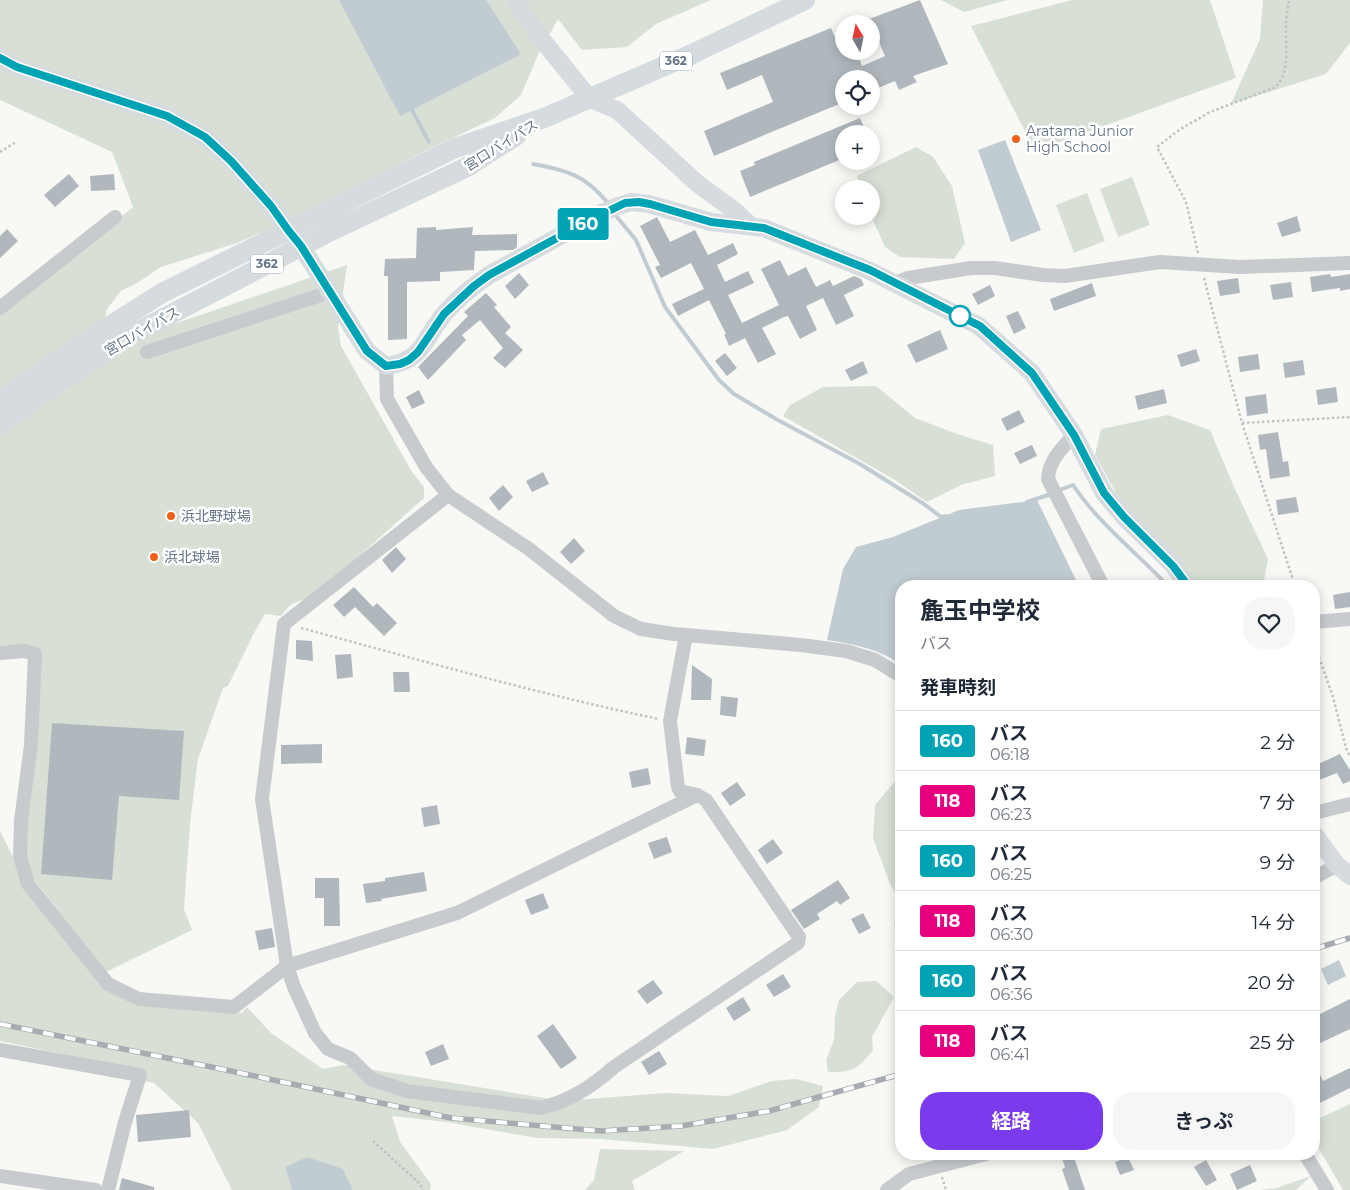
<!DOCTYPE html>
<html lang="ja">
<head>
<meta charset="utf-8">
<style>
  :root { --surface:#fff; --page:#f6f6f7; --text:#1f2937; --muted:#747a83; --line:#e0e1e3; --accent:#7c3aed }
  body { margin:0; font-family:Montserrat,"Noto Sans JP",sans-serif; background:var(--page); color:var(--text); height:100vh; display:flex; flex-direction:column; font-size:19px; white-space:nowrap }
  * { box-sizing:border-box; margin:0 }
  p { font-size:16px; color:var(--muted) }
  .icon { flex:none; width:28px; height:28px; fill:none; stroke:currentColor; stroke-width:2; stroke-linecap:round; stroke-linejoin:round }
  .map { position:relative; flex:1; overflow:hidden }
  .side { position:absolute; left:895px; top:580px; width:425px; height:580px; display:flex; flex-direction:column; background:var(--surface); border-radius:20px; box-shadow:0 2px 12px #0003 }
  .side>* { flex:none }
  .badge { padding:0 10px; border-radius:4px; font-size:18px; line-height:32px }
  .needle { width:32px; rotate:351deg }
  .controls { position:absolute; left:835px; top:15px; display:grid; gap:10px }
  .controls a { display:grid; place-items:center; width:45px; height:45px; border-radius:50%; background:var(--surface); box-shadow:0 2px 12px #0003; font-size:25px }
  .map>.badge { position:absolute; translate:-50% -50%; box-shadow:0 0 0 2px #fff }
  h2 { padding:0 25px; font-size:19px; line-height:45px }
  .round { display:grid; place-items:center; flex:none; width:52px; height:52px; border-radius:20px; background:var(--page) }
  .head { display:flex; align-items:center; justify-content:space-between; height:85px; padding:0 25px }
  h1 { font-size:24px; font-weight:700; line-height:38px }
  .button { display:flex; gap:10px; margin-top:auto; padding:10px 25px }
  .button a { flex:1; height:58px; border-radius:20px; background:var(--accent); color:#fff; font-size:20px; font-weight:700; line-height:58px; text-align:center }
  .button a+a { background:var(--page); color:var(--text) }
  ul { padding:0; list-style:none }
  li { display:flex; align-items:center; gap:15px; height:60px; padding:0 25px; border-top:1px solid var(--line) }
  li div { flex:1 }
  li b { display:block; font-size:19px }
  li em { font-style:normal }
  li .badge { min-width:55px; font-weight:700; text-align:center }
  .map>svg:first-child { display:block }
</style>
</head>
<body>
<div class="map">
<svg width="1350" height="1190" viewBox="0 0 1350 1190">
  <rect width="100%" height="100%" fill="#f8f8f5"/>
  <!-- green -->
  <g fill="#d8e0d5">
    <path d="M0 0H711L656 24 627 47 582 50 558 19 538 55 521 95 495 118 429 149 313 209 237 243 161 267 137 283 121 291 107 309 101 333 165 327 347 265 338 327 341 346 412 472 424 487V498L312 598C296 601 290 603 281 616L265 614 254 633 228 686 223 688 198 759 190 824 184 909 192 930 106 972 32 877 24 855 41 653 0 647V315L133 207 112 152 0 100Z"/>
    <path d="M941 0H1008L964 12Z"/>
    <path d="M1072 0H1210L1236 78 1035 151 971 26Z"/>
    <path d="M1263 0H1350V43L1326 74 1231 104 1260 39Z"/>
    <path d="M916 147 933 157 952 186 965 243 954 259 900 257 885 247 871 216V189H862L857 176Z"/>
    <path d="M1132 177 1150 225 1118 237 1100 189Z"/>
    <path d="M1087 193 1105 241 1074 253 1056 205Z"/>
    <path d="M876 386 915 418 960 435 993 445 995 476 961 485 927 502 895 480 783 416 790 405 823 387Z"/>
    <path d="M1168 415 1210 430 1234 487 1268 559 1263 586H1191L1137 531 1095 455 1101 429Z"/>
    <path d="M901 779V902L890 884 873 838 875 805 896 780Z"/>
    <path d="M0 831 17 865 100 981 211 1012 242 1013 247 1007 271 1033 323 1069 344 1065 563 1101 665 1093 728 1096 772 1081 796 1079 823 1086 819 1107 787 1130 713 1149 601 1139 537 1138 446 1122 392 1116 400 1142 431 1184 430 1190H353L343 1169 285 1167 292 1190H232L198 1123 154 1083 113 1074 86 1059 0 1041Z"/>
    <path d="M901 909V945H900L894 923Z"/>
    <path d="M876 981 894 997 872 1037 873 1050C857 1070 853 1072 828 1072L826 1060 834 1040 835 1016 839 1000 857 982Z"/>
    <path d="M1350 1104V1190H1343L1314 1140V1121Z"/>
    <path d="M600 1149 684 1151 632 1181 635 1190H585L594 1180Z"/>
    <path d="M1311 1176 1296 1190H1260L1276 1188Z"/>
  </g>
  <!-- water -->
  <g fill="#c1ccd2">
    <path d="M339 0H486L521 54 400 116Z"/>
    <path d="M1005 140 1041 230 1011 242 978 150Z"/>
    <path d="M1037 500 1079 586H901V665C880 649 853 644 827 640L843 569 856 547 893 537 959 510Z"/>
    <path d="M1339 960 1346 976 1328 985 1321 969Z"/>
    <path d="M307 1157 343 1169 353 1190H292L285 1167Z"/>
  </g>
  <g fill="none" stroke-linecap="round" stroke-linejoin="round">
    <!-- stream -->
    <g stroke="#c1ccd2" stroke-width="4">
      <path d="M412 110 429 142"/>
      <path d="M533 164C566 170 585 175 607 202"/>
      <path d="M617 217 636 240 665 307 719 380 734 394 776 419 860 464 924 504 941 517 946 516"/>
      <path d="M1057 491 1073 485C1099 524 1137 553 1168 586"/>
      <path d="M1027 502 1051 494"/>
    </g>
  </g>
  <!-- building -->
  <g fill="#b0b8be">
    <path d="M920 0 948 64 913 76 917 82 899 90 895 81 871 91V79H844V102L714 156 704 131 773 102 762 75 727 90 720 73 831 28 842 53 857 52 862 66 885 56 869 19Z"/>
    <path d="M860 118 867 134H844V158L750 197 740 171 755 165 754 162Z"/>
    <path d="M69 174 79 186 55 207 44 195Z"/>
    <path d="M114 174 115 190 91 191 90 176Z"/>
    <path d="M1297 216 1301 231 1282 237 1277 223Z"/>
    <path d="M657 217 670 242 695 230 708 255 733 243 738 254 717 265 725 282 748 271 754 283 728 295 742 323 779 305 761 269 780 260 788 276 806 267 816 287 830 280 833 286 854 276 861 279 864 285 844 295 854 316 836 325 823 298 806 306 817 330 800 339 788 316 784 317 762 328 776 354 758 363 745 338 729 346 724 334H726L709 300 678 316 672 304 704 289 691 263 661 278 655 267 660 265 640 226Z"/>
    <path d="M436 227V230L473 227 472 235 517 234V247L513 250 475 251 474 270 440 272V281L407 282V339L388 340V276H384L385 259 416 258 417 228Z"/>
    <path d="M7 229 18 241 0 258V236Z"/>
    <path d="M519 273 529 285 515 299 505 286Z"/>
    <path d="M1330 274 1331 277 1350 274V289L1340 291V288L1312 292 1310 277Z"/>
    <path d="M1238 278 1240 293 1220 296 1217 281Z"/>
    <path d="M1291 282 1293 297 1273 300 1270 285Z"/>
    <path d="M1092 283 1096 296 1054 311 1050 299Z"/>
    <path d="M990 285 995 296 978 305 972 294Z"/>
    <path d="M486 293 497 305 494 307 511 327 505 333 523 350 505 368 493 358 503 348 480 320 462 335 466 340 428 380 418 367 468 316 464 312Z"/>
    <path d="M1018 311 1026 328 1014 334 1006 316Z"/>
    <path d="M940 330 948 349 916 363 907 345Z"/>
    <path d="M1196 349 1200 361 1181 367 1177 355Z"/>
    <path d="M725 353 737 368 727 376 715 361Z"/>
    <path d="M1258 354 1260 369 1240 372 1238 357Z"/>
    <path d="M1303 360 1305 375 1285 378 1283 363Z"/>
    <path d="M863 361 868 373 851 381 845 370Z"/>
    <path d="M1336 387 1338 402 1318 405 1316 390Z"/>
    <path d="M1164 389 1167 403 1138 410 1135 396Z"/>
    <path d="M419 390 425 403 412 409 406 397Z"/>
    <path d="M1266 394 1268 413 1247 416 1245 397Z"/>
    <path d="M1019 410 1025 422 1007 431 1001 419Z"/>
    <path d="M1278 432 1283 462 1288 461 1290 476 1270 479 1266 449 1260 450 1258 435Z"/>
    <path d="M1032 445 1037 456 1020 464 1014 453Z"/>
    <path d="M543 472 549 484 532 492 526 481Z"/>
    <path d="M503 485 513 497 499 511 489 498Z"/>
    <path d="M1296 497 1299 512 1278 515 1276 500Z"/>
    <path d="M574 538 585 551 571 564 560 552Z"/>
    <path d="M396 547 406 559 392 573 382 560Z"/>
    <path d="M354 587 373 607 377 603 397 623 384 636 355 607 344 617 333 605Z"/>
    <path d="M1350 592V607L1335 609 1333 595Z"/>
    <path d="M296 640 312 641 313 661 296 659Z"/>
    <path d="M351 654 353 677 337 679 335 655Z"/>
    <path d="M692 665 712 679 711 700H691Z"/>
    <path d="M393 672H409L410 692H394Z"/>
    <path d="M721 696 738 698 736 717 720 715Z"/>
    <path d="M52 723 184 731 179 800 119 796 112 880 41 874Z"/>
    <path d="M687 737 706 740 704 756 685 754Z"/>
    <path d="M322 744V763L281 764V745Z"/>
    <path d="M1340 754 1350 770V781L1343 784 1337 773 1314 782V766Z"/>
    <path d="M648 768 651 784 632 788 629 772Z"/>
    <path d="M737 782 746 795 730 806 721 793Z"/>
    <path d="M437 805 440 824 424 827 421 808Z"/>
    <path d="M667 837 672 852 654 859 648 843Z"/>
    <path d="M773 839 783 853 767 864 758 850Z"/>
    <path d="M424 872 427 891 381 899 382 901 366 903 363 884 385 881V878Z"/>
    <path d="M315 878H339L340 926H324V898H315Z"/>
    <path d="M838 880 850 898 840 905 837 901 817 914 820 919 804 929 791 910Z"/>
    <path d="M543 893 549 908 531 915 525 900Z"/>
    <path d="M863 913 871 928 859 934 851 919Z"/>
    <path d="M272 928 275 947 259 950 255 931Z"/>
    <path d="M783 974 791 987 774 997 766 985Z"/>
    <path d="M653 980 663 993 647 1004 637 991Z"/>
    <path d="M743 997 751 1010 734 1021 726 1008Z"/>
    <path d="M1350 999V1029L1314 1046V1017Z"/>
    <path d="M553 1024 577 1058 561 1069 537 1036Z"/>
    <path d="M443 1044 449 1059 431 1066 425 1052Z"/>
    <path d="M659 1051 667 1064 649 1075 641 1062Z"/>
    <path d="M1314 1062 1323 1081 1350 1068V1088L1314 1106Z"/>
    <path d="M189 1110 191 1137 138 1142 136 1115Z"/>
    <path d="M1061 1154H1073L1085 1190H1069L1062 1169 1065 1168Z"/>
    <path d="M1128 1157 1134 1170 1120 1175 1115 1162Z"/>
    <path d="M1206 1160 1217 1180 1206 1186 1194 1167Z"/>
    <path d="M1250 1165 1257 1181 1237 1190 1230 1174Z"/>
    <path d="M122 1178 154 1187V1190H119Z"/>
  </g>
  <g fill="none" stroke-linecap="round" stroke-linejoin="round">
    <!-- path -->
    <g stroke="#c0c2c5" stroke-width="2.5" stroke-dasharray="2.5 2.5" stroke-linecap="butt">
      <path d="M0 152 16 142"/>
      <path d="M1198 253 1186 202 1157 147 1179 130 1210 112 1276 87C1291 70 1285 45 1286 24 1286 16 1288 8 1289 0"/>
      <path d="M1204 278 1242 423 1295 586"/>
      <path d="M1242 423 1350 417"/>
      <path d="M301 628C420 660 538 694 659 719"/>
      <path d="M1314 643 1333 697 1346 748 1350 757"/>
      <path d="M373 1141 420 1184 423 1190"/>
      <path d="M942 1177 946 1190"/>
    </g>
    <!-- minor -->
    <g stroke="#c7cbce" stroke-width="14">
      <path d="M895 283 908 278 971 268H995L1043 275 1065 276 1160 262 1240 267 1350 263"/>
      <path d="M0 308 115 217"/>
      <path d="M147 352 330 292"/>
      <path d="M386 366 387 399 426 467 448 495 529 549 614 616 641 629 674 634 801 645 846 651 875 660 901 676"/>
      <path d="M1074 435C1062 448 1049 460 1048 479L1103 586"/>
      <path d="M448 495 284 624 262 799 287 966 294 987 315 1033 328 1049 350 1058 371 1079 407 1091 540 1108C568 1102 593 1086 614 1067L798 943 799 937 706 800 697 795 680 791 678 787 670 721 686 635"/>
      <path d="M1314 622 1350 619"/>
      <path d="M0 653 24 651 35 654 31 745 21 821 20 856 28 884 108 984 139 999 234 1007 287 966 457 913 697 795"/>
      <path d="M1314 813 1350 804"/>
      <path d="M1314 878 1337 865"/>
      <path d="M0 1050 140 1075 125 1122 108 1190"/>
      <path d="M1305 1154 1327 1190"/>
      <path d="M0 1176 96 1190"/>
      <path d="M887 1190 909 1174 986 1154"/>
    </g>
    <!-- major -->
    <g stroke="#d6dbe0" stroke-width="18">
      <path d="M515 0 539 36 590 99 617 110 698 184 735 211 750 225"/>
      <path d="M0 58 17 67 167 116 205 137 231 161 271 206 288 230 301 246 367 351 386 366C424 361 423 339 445 313 458 298 473 286 489 275L604 212 618 206 631 202 649 204 711 222 764 228 870 271 979 326 1032 373 1074 435 1104 493 1124 517 1173 565 1188 586"/>
      <path d="M1314 834 1337 865 1350 876"/>
    </g>
    <!-- highway -->
    <g stroke="#d6dbe0" stroke-width="20">
      <path d="M0 401 86 341 162 293 319 215 455 148 544 118 692 54 805 0"/>
      <path d="M0 425 45 392 131 335 331 231 467 167 517 135"/>
    </g>
    <!-- rail casing -->
    <g stroke="#a7acb3" stroke-width="5.5">
      <g id="rail">
        <path d="M1314 949 1350 938"/>
        <path d="M0 1024 231 1071 451 1118 601 1131 681 1126 769 1111 901 1074"/>
      </g>
    </g>
    <!-- rail -->
    <use href="#rail" stroke="#fff" stroke-width="4" stroke-dasharray="11" stroke-linecap="butt"/>
  </g>
  <g fill="none" stroke-linecap="round" stroke-linejoin="round">
    <!-- line casing -->
    <g stroke="#fff" stroke-width="11">
      <path id="line" d="M0 58 17 67 167 116 205 137 231 161 271 206 288 230 301 246 367 351 386 366 400 364 409 360 418 352 444 314 474 286 489 275 588 221 625 203 639 202 650 204 711 222 764 228 870 270 980 326 1032 373 1074 435 1104 493 1124 517 1173 566 1188 586"/>
    </g>
    <!-- line -->
    <use href="#line" stroke="#00a3b4" stroke-width="8"/>
  </g>
  <!-- markers -->
  <g fill="#f2601b" stroke="#fff" stroke-width="2">
    <circle cx="1016" cy="139" r="5"/>
    <circle cx="171" cy="516" r="5"/>
    <circle cx="154" cy="557" r="5"/>
  </g>
  <circle fill="#fff" stroke="#00a3b4" stroke-width="2.5" cx="960" cy="316" r="10"/>
  <g text-anchor="middle" stroke-width="5" stroke-linejoin="round" paint-order="stroke">
    <!-- shield labels -->
    <g fill="#fff" stroke="#929eac" stroke-width="1">
      <rect x="660" y="51.5" width="32" height="19" rx="4"/>
      <rect x="251" y="254.5" width="32" height="19" rx="4"/>
    </g>
    <g font-size="12" font-weight="bold" fill="#647588">
      <text x="676" y="65">362</text>
      <text x="267" y="268">362</text>
    </g>
    <!-- poi labels -->
    <g font-size="14" fill="#647588" stroke="#fff" text-anchor="start">
      <text x="1026" y="136">Aratama Junior<tspan x="1026" dy="16">High School</tspan></text>
      <text x="181" y="521">浜北野球場</text>
      <text x="164" y="562">浜北球場</text>
    </g>
    <!-- street labels -->
    <g font-size="14" fill="#647588" stroke="#fff">
      <text transform="translate(501 145) rotate(-32)" y="5">宮口バイパス</text>
      <text transform="translate(142 331) rotate(-30)" y="5">宮口バイパス</text>
    </g>
  </g>
</svg>
<div class="controls">
<a><svg class="needle" viewBox="-14 -14 28 28"><path d="M0-13l5 13h-10z" fill="#e53935"/><path d="M0 13l5-13h-10z" fill="#747a83"/></svg></a>
<a><svg class="icon" aria-label="locate" viewBox="0 0 24 24"><circle cx="12" cy="12" r="6"/><path d="M12 2v4M12 18v4M2 12h4M18 12h4"/></svg></a>
<a>+</a>
<a>−</a>
</div>
<b class="badge" style="left:583px;top:224px;background:#00a3b4;color:#fff">160</b>
<section class="side">
<div class="head"><div><h1>麁玉中学校</h1><p>バス</p></div><a class="round"><svg class="icon" aria-label="heart" viewBox="0 0 24 24"><path d="M12 20l-8-8c-3-5 5-10 8-4 3-6 11-1 8 4z"/></svg></a></div>
<h2>発車時刻</h2>
<ul>
<li><span class="badge" style="background:#00a3b4;color:#fff">160</span><div><b>バス</b><p>06:18</p></div><em>2 分</em></li>
<li><span class="badge" style="background:#e6007e;color:#fff">118</span><div><b>バス</b><p>06:23</p></div><em>7 分</em></li>
<li><span class="badge" style="background:#00a3b4;color:#fff">160</span><div><b>バス</b><p>06:25</p></div><em>9 分</em></li>
<li><span class="badge" style="background:#e6007e;color:#fff">118</span><div><b>バス</b><p>06:30</p></div><em>14 分</em></li>
<li><span class="badge" style="background:#00a3b4;color:#fff">160</span><div><b>バス</b><p>06:36</p></div><em>20 分</em></li>
<li><span class="badge" style="background:#e6007e;color:#fff">118</span><div><b>バス</b><p>06:41</p></div><em>25 分</em></li>
</ul>
<div class="button"><a>経路</a><a>きっぷ</a></div>
</section>
</div>
</body>
</html>
